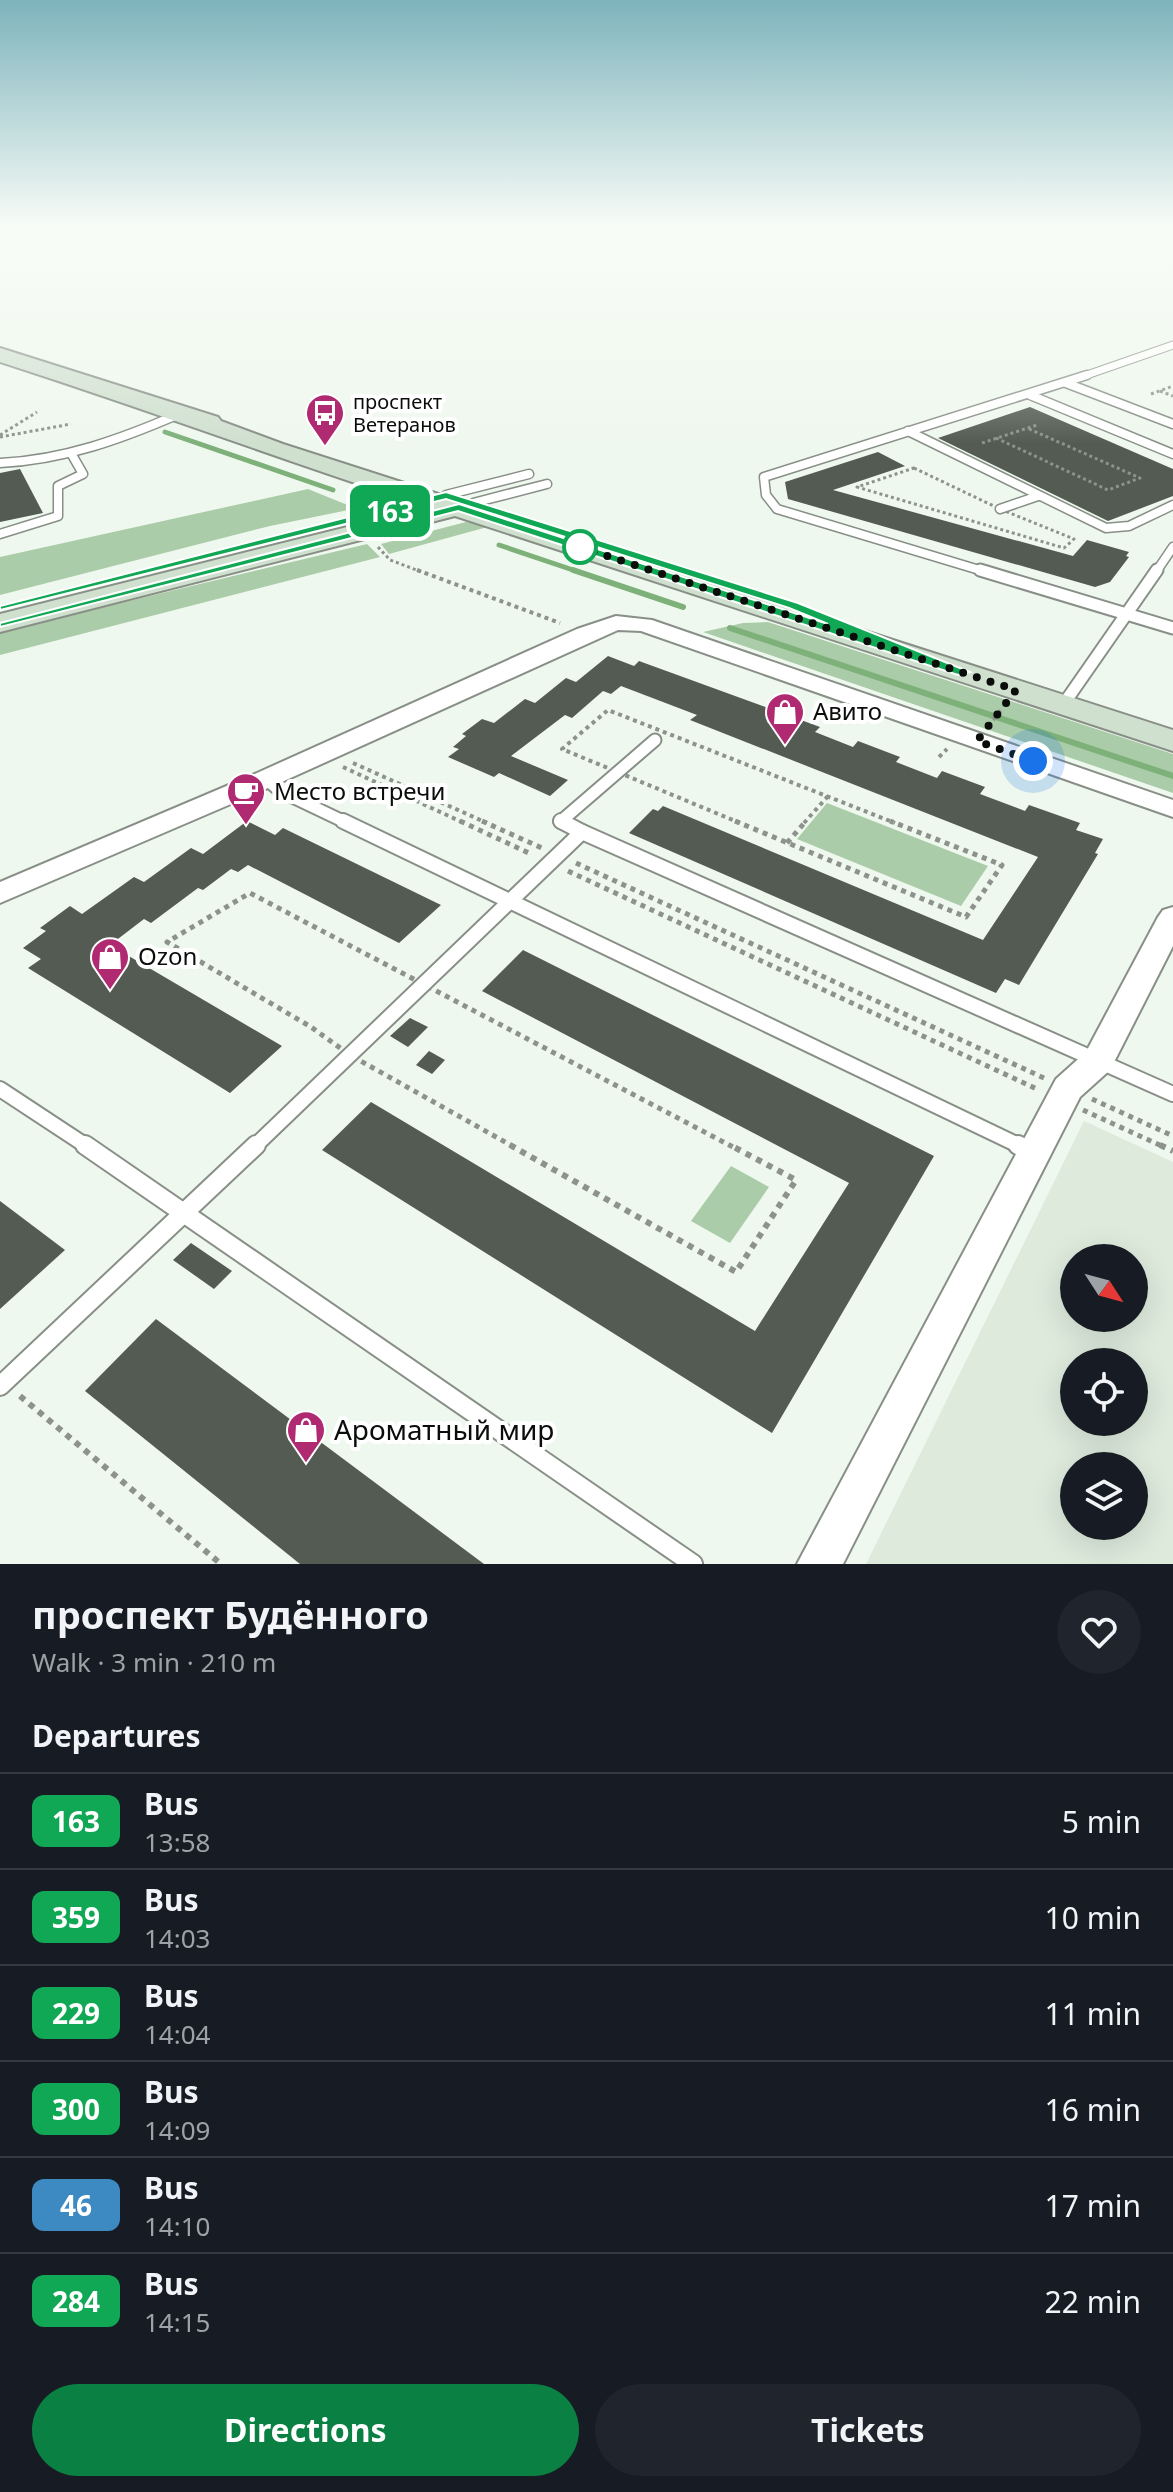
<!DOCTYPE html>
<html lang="en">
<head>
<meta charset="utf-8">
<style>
  :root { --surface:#171b24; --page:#20242c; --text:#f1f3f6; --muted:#9ea1a6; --line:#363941; --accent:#0b8043 }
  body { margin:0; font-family:"Noto Sans",sans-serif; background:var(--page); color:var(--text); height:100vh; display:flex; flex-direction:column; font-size:30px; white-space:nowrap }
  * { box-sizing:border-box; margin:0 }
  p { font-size:26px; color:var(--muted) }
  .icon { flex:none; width:44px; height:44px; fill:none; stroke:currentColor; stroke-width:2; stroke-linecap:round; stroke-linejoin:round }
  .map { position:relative; height:1564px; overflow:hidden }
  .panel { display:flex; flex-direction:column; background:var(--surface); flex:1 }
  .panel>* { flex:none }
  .badge { padding:0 16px; border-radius:12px; font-size:28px; line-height:52px }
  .needle { width:52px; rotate:126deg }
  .buttons { position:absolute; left:1060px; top:1244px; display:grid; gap:16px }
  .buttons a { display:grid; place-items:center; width:88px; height:88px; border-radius:50%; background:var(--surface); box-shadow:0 8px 32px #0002; font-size:40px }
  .you { position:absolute; width:40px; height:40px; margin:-20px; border:6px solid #fff; border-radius:50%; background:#1a73e8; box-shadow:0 0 0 12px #1a73e833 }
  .map>.badge { position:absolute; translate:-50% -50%; box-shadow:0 0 0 4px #fff }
  h2 { padding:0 32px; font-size:30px; line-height:72px }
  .round { display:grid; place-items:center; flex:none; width:84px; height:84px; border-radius:42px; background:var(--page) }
  .head { display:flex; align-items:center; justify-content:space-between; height:136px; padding:0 32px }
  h1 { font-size:38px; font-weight:700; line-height:60px }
  .primary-button { display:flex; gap:16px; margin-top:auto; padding:16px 32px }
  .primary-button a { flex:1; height:92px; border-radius:48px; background:var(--accent); color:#fff; font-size:32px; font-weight:700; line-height:92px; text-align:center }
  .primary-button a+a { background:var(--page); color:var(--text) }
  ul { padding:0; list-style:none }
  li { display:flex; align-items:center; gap:24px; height:96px; padding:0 32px; border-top:2px solid var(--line) }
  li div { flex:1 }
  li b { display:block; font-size:30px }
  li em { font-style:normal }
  li .badge { min-width:88px; font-weight:700; text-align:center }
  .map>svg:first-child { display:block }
</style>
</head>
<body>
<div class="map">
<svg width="1173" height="1564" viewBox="0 0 1173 1564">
  <rect width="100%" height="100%" fill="#eff8ee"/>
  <!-- built -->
  <path fill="#ddeadc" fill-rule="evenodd" d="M1084 1121 1173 1162V1564H866ZM1074 1258H1134V1318H1074ZM1074 1362H1134V1422H1074ZM1074 1466H1134V1526H1074Z"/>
  <!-- green -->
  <g fill="#abcca8">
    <path d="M308 489 345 504 371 495 375 501 368 506 270 526 0 595V557Z"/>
    <path d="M466 522 491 526 389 554 381 544Z"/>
    <path d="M367 544 380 557 0 655V632Z"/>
    <path d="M768 622 1173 754V793L703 632 743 623Z"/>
    <path d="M827 803 988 866 961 906 797 839Z"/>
    <path d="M731 1166 769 1187 730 1243 691 1221Z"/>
  </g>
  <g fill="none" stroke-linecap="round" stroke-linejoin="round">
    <!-- stream-far1 -->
    <g stroke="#7eb17a" stroke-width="5">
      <path d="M165 432 333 490"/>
      <path d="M499 545 579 572"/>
    </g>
    <!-- stream -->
    <g stroke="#7eb17a" stroke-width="6">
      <path d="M573 570 683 607"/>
      <path d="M730 628 1173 776"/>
    </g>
  </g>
  <!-- building -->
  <g fill="#545b53">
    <path d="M1030 407 1173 469V496L1108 521 938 438Z"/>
    <path d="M878 452 905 466 833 490 1073 556 1087 540 1129 552 1126 556 1129 557 1110 582 1095 587 788 499 785 482Z"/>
    <path d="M20 469 43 513 0 522V473Z"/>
    <path d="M608 656 634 666 639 661 820 727 815 732 853 747 858 741 900 757 896 762 937 778 942 771 985 787 980 794 1025 811 1029 805 1080 823 1076 830 1103 839 1095 853 1098 854 1019 985 1005 979 996 993 629 833 653 809 658 811 663 806 983 940 1038 857 690 720 697 715 621 686 611 694 603 691 572 718 565 715 511 756 568 780 550 796 499 773 494 777 448 757 459 749 453 747 466 736 462 734 482 719 494 723 525 699 535 703 566 678 576 682Z"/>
    <path d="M247 821 275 835 283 828 441 905 399 943 248 865 238 872 231 869 203 890 198 888 151 923 144 919 110 945 282 1046 230 1093 28 968 41 959 23 948 46 931 40 928 70 906 82 914 134 877 144 882 191 848 203 854Z"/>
    <path d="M523 950 934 1156 772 1433 322 1150 371 1102 755 1331 849 1183 482 991Z"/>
    <path d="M410 1018 428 1027 408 1047 390 1036Z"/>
    <path d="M429 1051 445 1060 432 1074 416 1065Z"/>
    <path d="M0 1201 65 1250 0 1309Z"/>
    <path d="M191 1243 232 1271 214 1289 173 1260Z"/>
    <path d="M156 1319 484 1564H300L85 1391Z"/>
  </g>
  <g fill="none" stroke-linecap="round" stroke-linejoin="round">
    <!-- lane-far4 casing -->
    <g stroke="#888f87" stroke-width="9">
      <path id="lane-far4" d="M1081 377 1173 345"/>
    </g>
    <!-- lane-far3 casing -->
    <g stroke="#888f87" stroke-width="11">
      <g id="lane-far3">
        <path d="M1066 383 1173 424"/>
        <path d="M1030 395 1173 454"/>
        <path d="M908 431 1106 528 1129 526 1173 505"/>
        <path d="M0 463C64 460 121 439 179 414"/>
        <path d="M446 495 529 474"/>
        <path d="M473 503 547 484"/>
        <path d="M1000 509 1038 496"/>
        <path d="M0 534 58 516V486L83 474 71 453"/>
        <path d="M986 572 777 509 766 495 764 477 1087 375"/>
        <path d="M1156 572 1173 547"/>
      </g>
    </g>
    <!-- lane-far2 casing -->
    <g stroke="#888f87" stroke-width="15">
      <g id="lane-far2">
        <path d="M980 570 1173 628"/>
        <path d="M1063 705 1157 570"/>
        <path d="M266 779 280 791 347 823"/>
        <path d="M562 823 560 822 655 740"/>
      </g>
    </g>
    <!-- lane-far1 casing -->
    <g stroke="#888f87" stroke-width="18">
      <g id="lane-far1">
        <path d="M343 821 1022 1147"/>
        <path d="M582 832 1173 1094"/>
        <path d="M0 1089 88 1147"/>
        <path d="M254 1147 582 832 561 821"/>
      </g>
    </g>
    <!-- lane casing -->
    <g stroke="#888f87" stroke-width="22">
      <g id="lane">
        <path d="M85 1145 693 1564"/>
        <path d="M1018 1145 1034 1153"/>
        <path d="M0 1386 256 1145"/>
      </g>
    </g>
    <!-- street casing -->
    <g stroke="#888f87" stroke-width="4">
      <g id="street">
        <path d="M616 616 652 620 1173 800V817L641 631 618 630 275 785 0 903V882L257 773 577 629Z"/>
        <path d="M1173 907V946L1110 1070 1080 1097 843 1564H797L1056 1079 1086 1052 1158 917 1163 910Z"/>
      </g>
    </g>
    <!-- secondary casing -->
    <g stroke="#888f87" stroke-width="4">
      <path id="secondary" d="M0 348 218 417 221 421 283 444 1173 730V751L455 516 0 632V614L427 507C283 460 143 408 0 362Z"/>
    </g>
    <!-- path-far3 -->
    <g stroke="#8d938c" stroke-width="3" stroke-dasharray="3 3" stroke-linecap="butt">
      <path d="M1160 391 1173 396"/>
      <path d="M1151 394 1173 386"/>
      <path d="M0 435 37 412"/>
      <path d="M0 437 71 424"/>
      <path d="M996 438 1108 490 1140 478 1027 428"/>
      <path d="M982 443 1037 425"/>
      <path d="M914 468 1000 509 1074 539 1064 548 857 487Z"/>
      <path d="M378 547 390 560 422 572"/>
    </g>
    <!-- path-far2 -->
    <g stroke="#8d938c" stroke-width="4" stroke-dasharray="4 4" stroke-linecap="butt">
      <path d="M417 570 560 623"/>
      <path d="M988 726 1003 708"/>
      <path d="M939 757 947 749"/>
      <path d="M353 763 487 823"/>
      <path d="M343 767 464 823"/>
      <path d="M740 823 562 749 608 710 895 823"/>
      <path d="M804 823 828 796"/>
    </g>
    <!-- path-far1 -->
    <g stroke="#8d938c" stroke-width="5" stroke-dasharray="5 5" stroke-linecap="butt">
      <path d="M460 821 531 854"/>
      <path d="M482 821 542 848"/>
      <path d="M735 821 966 917 1002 865 890 821"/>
      <path d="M787 843 806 821"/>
      <path d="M576 863 1044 1078"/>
      <path d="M568 871 1039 1090"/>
      <path d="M1092 1099 1173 1136"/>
      <path d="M1083 1110 1164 1147"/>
      <path d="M514 1147 350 1055 311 1027 167 942 250 893 733 1147"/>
    </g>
    <!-- path -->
    <g stroke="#8d938c" stroke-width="6" stroke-dasharray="6 6" stroke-linecap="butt">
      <path d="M510 1145 736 1272 796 1180 730 1145"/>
      <path d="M1160 1145 1173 1151"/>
      <path d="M20 1396 221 1564"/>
    </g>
    <!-- lane-far4 -->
    <use href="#lane-far4" stroke="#fff" stroke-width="7"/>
    <!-- lane-far3 -->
    <use href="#lane-far3" stroke="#fff" stroke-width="8"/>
    <!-- lane-far2 -->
    <use href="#lane-far2" stroke="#fff" stroke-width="11"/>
    <!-- lane-far1 -->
    <use href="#lane-far1" stroke="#fff" stroke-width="14"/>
    <!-- lane -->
    <use href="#lane" stroke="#fff" stroke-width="18"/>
    <!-- street -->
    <use href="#street" fill="#fff" fill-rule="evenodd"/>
    <!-- secondary -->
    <use href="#secondary" fill="#d0e0cf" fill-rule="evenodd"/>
  </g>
  <!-- sky -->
  <linearGradient id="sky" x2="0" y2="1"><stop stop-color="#7db3bc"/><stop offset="0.51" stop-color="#f8fcf7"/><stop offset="1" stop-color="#f8fcf7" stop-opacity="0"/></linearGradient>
  <rect width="1173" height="444" fill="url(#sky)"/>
  <!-- line -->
  <path fill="#10a855" stroke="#fff" stroke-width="2" d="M446 492 798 603 970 672 958 675 458 511 0 627V623L459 504 828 624 789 608 446 499 0 610V606Z"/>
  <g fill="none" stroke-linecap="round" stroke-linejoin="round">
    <!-- walk -->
    <path stroke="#0a0d0a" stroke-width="8" stroke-dasharray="0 14.4" d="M580 547 1016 690 977 741 1033 761"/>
  </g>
  <!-- icons -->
  <defs>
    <g id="bus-pin" transform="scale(2)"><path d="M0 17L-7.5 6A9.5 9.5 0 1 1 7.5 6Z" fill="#af2a71" stroke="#fff"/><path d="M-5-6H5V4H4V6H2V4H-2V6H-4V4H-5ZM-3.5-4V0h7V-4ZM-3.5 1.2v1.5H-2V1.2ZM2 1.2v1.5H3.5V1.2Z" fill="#fff"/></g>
    <g id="shop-pin" transform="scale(2)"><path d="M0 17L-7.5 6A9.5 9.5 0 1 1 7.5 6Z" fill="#af2a71" stroke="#fff"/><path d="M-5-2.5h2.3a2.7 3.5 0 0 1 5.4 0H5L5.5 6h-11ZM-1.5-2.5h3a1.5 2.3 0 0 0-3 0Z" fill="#fff"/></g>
    <g id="cafe-pin" transform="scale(2)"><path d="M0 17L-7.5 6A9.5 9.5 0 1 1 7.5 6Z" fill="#af2a71" stroke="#fff"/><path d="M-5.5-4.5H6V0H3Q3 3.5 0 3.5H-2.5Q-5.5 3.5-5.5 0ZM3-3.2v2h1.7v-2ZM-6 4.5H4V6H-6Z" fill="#fff"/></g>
  </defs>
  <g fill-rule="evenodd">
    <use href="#bus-pin" x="325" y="413"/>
    <use href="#shop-pin" x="785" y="712"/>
    <use href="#cafe-pin" x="246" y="792"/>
    <use href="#shop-pin" x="110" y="957"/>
    <use href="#shop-pin" x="306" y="1430"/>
  </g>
  <!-- markers -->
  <circle fill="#fff" stroke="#10a855" stroke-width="4" cx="580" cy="547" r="16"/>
  <g text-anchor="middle" stroke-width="8" stroke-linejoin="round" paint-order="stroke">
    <!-- far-poi labels -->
    <g font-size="20" fill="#0a0d0a" stroke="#fff" text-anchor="start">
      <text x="353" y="409">проспект<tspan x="353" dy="23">Ветеранов</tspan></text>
    </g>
    <!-- poi labels -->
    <g font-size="24" fill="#0a0d0a" stroke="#fff" text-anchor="start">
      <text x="813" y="720">Авито</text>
      <text x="274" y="800">Место встречи</text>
      <text x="138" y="965">Ozon</text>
    </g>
    <!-- near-poi labels -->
    <g font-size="28" fill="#0a0d0a" stroke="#fff" text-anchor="start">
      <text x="334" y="1440">Ароматный мир</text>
    </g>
  </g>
</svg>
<div class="buttons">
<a><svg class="needle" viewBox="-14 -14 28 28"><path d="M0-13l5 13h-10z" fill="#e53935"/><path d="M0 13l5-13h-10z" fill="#9ea1a6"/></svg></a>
<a><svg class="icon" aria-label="locate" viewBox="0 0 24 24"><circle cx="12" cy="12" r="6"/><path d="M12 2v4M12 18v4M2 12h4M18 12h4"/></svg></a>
<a><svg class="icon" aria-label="layers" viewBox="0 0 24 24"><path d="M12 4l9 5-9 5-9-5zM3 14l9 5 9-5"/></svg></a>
</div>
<div class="you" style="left:1033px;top:761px"></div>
<b class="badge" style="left:390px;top:511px;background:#10a855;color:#fff">163</b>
</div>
<section class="panel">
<div class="head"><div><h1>проспект Будённого</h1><p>Walk · 3 min · 210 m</p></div><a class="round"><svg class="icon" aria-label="heart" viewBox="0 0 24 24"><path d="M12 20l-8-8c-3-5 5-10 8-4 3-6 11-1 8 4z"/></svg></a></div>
<h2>Departures</h2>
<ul>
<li><span class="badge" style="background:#10a855;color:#fff">163</span><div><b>Bus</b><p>13:58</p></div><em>5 min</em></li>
<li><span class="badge" style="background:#10a855;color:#fff">359</span><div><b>Bus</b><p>14:03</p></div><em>10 min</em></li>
<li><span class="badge" style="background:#10a855;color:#fff">229</span><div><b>Bus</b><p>14:04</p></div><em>11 min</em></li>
<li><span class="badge" style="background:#10a855;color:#fff">300</span><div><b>Bus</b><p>14:09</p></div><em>16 min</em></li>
<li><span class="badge" style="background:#3d8ac2;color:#fff">46</span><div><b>Bus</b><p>14:10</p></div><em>17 min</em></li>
<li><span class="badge" style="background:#10a855;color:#fff">284</span><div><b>Bus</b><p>14:15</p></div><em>22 min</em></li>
</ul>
<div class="primary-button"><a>Directions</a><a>Tickets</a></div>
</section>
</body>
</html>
